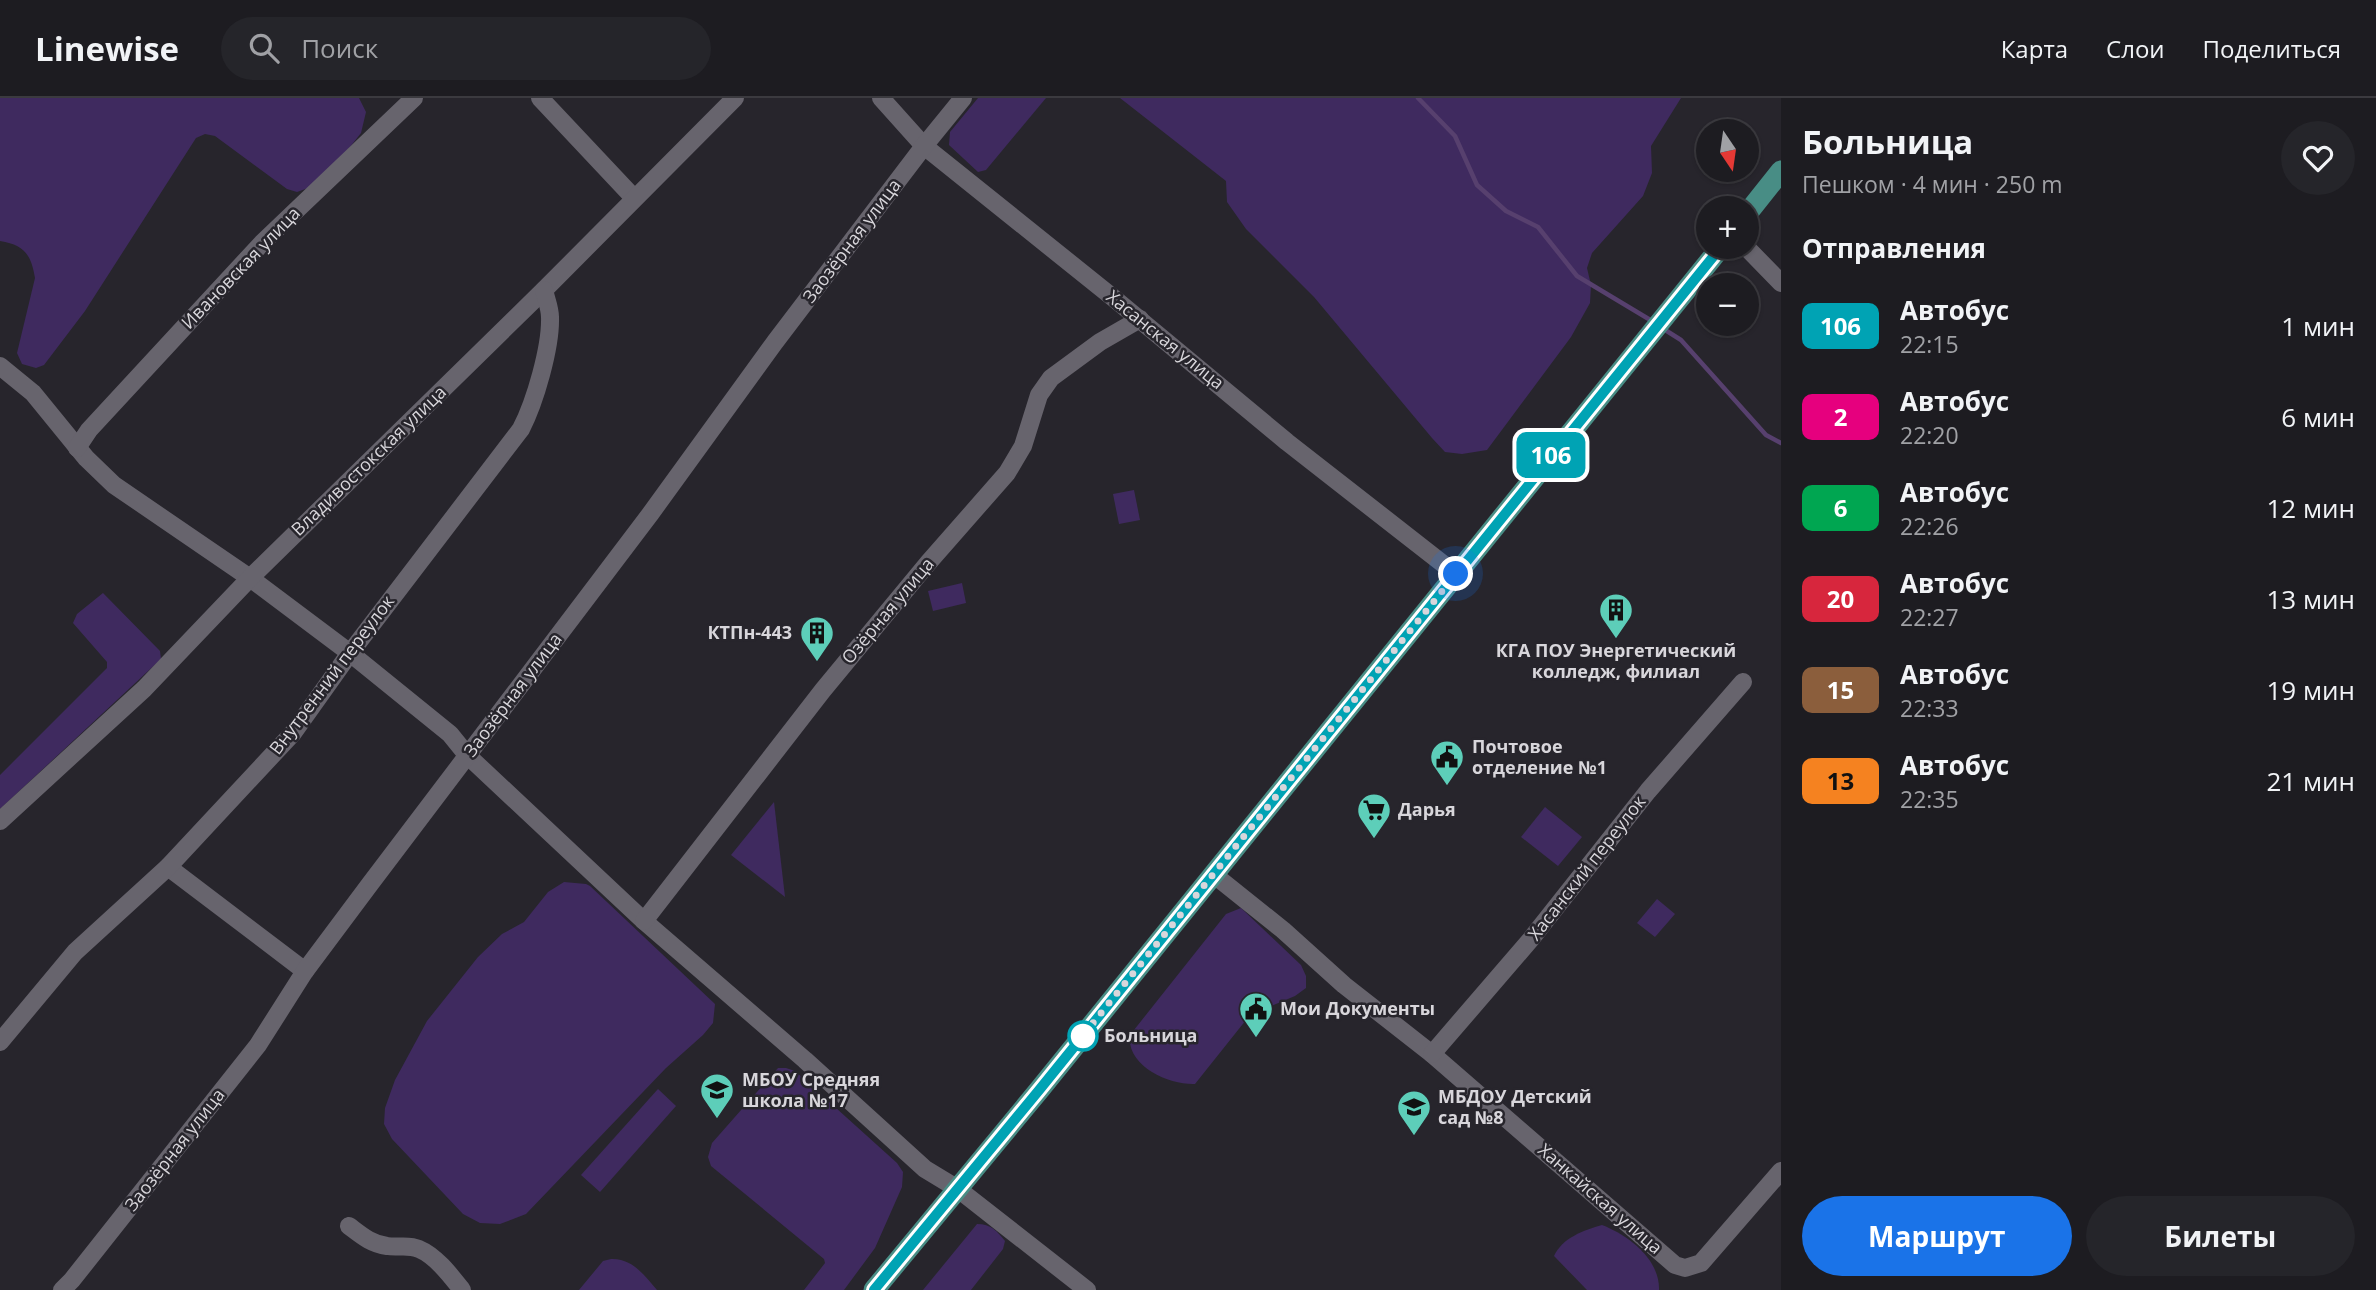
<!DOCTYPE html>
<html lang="ru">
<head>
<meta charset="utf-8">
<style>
  :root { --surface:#1d1c21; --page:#25252a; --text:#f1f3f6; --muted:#a0a1a5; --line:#3b3a3f; --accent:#1a73e8 }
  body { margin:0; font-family:"Open Sans",sans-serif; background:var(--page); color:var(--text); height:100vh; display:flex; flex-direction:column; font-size:26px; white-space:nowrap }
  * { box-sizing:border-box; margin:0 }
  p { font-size:23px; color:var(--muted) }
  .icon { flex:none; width:38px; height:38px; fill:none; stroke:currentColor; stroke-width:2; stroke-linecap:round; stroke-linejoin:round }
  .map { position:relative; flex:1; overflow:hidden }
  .panel { display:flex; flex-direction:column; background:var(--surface); width:595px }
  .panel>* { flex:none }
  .badge { padding:0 14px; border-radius:10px; font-size:24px; line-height:46px }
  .needle { width:46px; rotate:167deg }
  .tools { position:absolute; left:1696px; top:21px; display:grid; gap:14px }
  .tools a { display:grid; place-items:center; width:63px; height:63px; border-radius:50%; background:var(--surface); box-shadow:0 2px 5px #0004,0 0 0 2px var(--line); font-size:35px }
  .you { position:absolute; width:35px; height:35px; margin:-18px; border:5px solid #fff; border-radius:50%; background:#1a73e8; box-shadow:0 0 0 10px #1a73e833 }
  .map>.badge { position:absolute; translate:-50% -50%; box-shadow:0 0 0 4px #fff }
  h2 { padding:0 21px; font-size:26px; line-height:63px }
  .round { display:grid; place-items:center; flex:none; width:74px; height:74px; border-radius:37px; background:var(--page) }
  .headline { display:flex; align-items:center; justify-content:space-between; height:119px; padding:0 21px }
  h1 { font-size:33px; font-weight:700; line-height:52px }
  .cta { display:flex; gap:14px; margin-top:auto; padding:14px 21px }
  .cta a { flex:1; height:80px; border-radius:42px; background:var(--accent); color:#fff; font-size:28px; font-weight:700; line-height:80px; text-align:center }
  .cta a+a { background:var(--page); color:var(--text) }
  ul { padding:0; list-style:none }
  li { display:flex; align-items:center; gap:21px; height:91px; padding:0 21px }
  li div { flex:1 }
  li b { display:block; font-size:26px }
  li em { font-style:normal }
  li .badge { min-width:77px; font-weight:700; text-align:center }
  header { display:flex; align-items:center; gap:42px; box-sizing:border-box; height:98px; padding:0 35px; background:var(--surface); border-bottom:2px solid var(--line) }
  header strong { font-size:33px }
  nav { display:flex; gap:38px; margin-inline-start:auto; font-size:24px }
  .search { width:490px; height:63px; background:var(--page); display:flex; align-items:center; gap:18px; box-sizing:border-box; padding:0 24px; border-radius:38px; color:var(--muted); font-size:26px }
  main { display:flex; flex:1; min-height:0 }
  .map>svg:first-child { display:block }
</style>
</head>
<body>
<header>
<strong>Linewise</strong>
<div class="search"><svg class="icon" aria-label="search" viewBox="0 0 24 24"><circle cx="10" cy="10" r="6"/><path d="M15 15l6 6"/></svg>Поиск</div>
<nav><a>Карта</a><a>Слои</a><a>Поделиться</a></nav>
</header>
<main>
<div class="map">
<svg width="1781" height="1192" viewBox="0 0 1781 1192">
  <rect width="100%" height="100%" fill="#27252c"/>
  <!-- green -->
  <g fill="#3f2a5f">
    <path d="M0 0H359L366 14 361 35 350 49 308 90 297 94 287 91 215 38 205 36 196 40 85 213 44 267 36 270 22 266 17 255 35 180C31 156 24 147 0 143Z"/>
    <path d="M978 0H1046L986 72 978 74 949 47 950 34Z"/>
    <path d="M1120 0H1681L1651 48 1652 75 1643 98 1592 155 1587 170 1591 187 1590 205 1571 239 1487 352 1462 356 1445 354 1432 340 1314 199 1246 131 1227 104 1226 83Z"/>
    <path d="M1134 392 1140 422 1119 426 1113 396Z"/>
    <path d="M962 485 966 505 933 513 928 493Z"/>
    <path d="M103 495 160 553 161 561 0 711V677L107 570V564L73 525 77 516Z"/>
    <path d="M774 704 785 799 731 757Z"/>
    <path d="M1545 709 1582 739 1558 768 1521 739Z"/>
    <path d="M564 784 586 786 590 788 715 906 713 925 703 937 666 970 526 1116 500 1126 480 1125 463 1116 392 1041 384 1026 385 1010 395 982 427 923 478 859 502 836 524 824 548 794Z"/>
    <path d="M1657 801 1675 816 1655 839 1637 825Z"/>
    <path d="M1241 810 1301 867 1306 878V890L1295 898 1250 917 1195 986C1169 987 1126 968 1130 937L1226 816Z"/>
    <path d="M778 970H786L795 973 897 1065 903 1074 902 1089 875 1150 844 1192H804L825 1165 824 1161 711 1068 708 1059 712 1045Z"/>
    <path d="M658 991 676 1008 600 1094 581 1077Z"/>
    <path d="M977 1126C991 1126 997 1133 1005 1143L1003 1151 971 1192H923Z"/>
    <path d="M1602 1127C1628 1137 1660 1161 1659 1192H1587L1554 1158C1562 1140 1584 1132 1602 1127Z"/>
    <path d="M611 1161C632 1160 644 1177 657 1192H579L603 1163Z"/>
  </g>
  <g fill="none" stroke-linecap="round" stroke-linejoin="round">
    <!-- stream -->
    <g stroke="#57406e" stroke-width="4.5">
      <path d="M1418 0 1455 38 1477 87 1506 113 1538 129 1577 178 1652 223"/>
      <path d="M1662 230 1681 242 1766 337 1781 345"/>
    </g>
    <!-- street -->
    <g stroke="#67646d" stroke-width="18">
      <path d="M540 0 634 100"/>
      <path d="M881 0 924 48 1116 202 1287 344 1456 476"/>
      <path d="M1746 149 1781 185"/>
      <path d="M0 268 33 295 86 360 114 387 250 480 350 555 450 636 467 657 644 823 805 962 925 1071 958 1091 1087 1192"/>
      <path d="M77 350 89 332 262 145 414 0"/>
      <path d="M0 723 144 591 250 480 544 192 735 0"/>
      <path d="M168 769 305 873"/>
      <path d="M1213 776 1283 832 1344 887 1432 956 1675 1167 1685 1170 1701 1165 1781 1073"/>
      <path d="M644 823 823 592 928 465 1007 375 1023 348 1039 297 1051 280 1100 244 1140 221"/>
      <path d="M0 944 75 854 168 769 293 635 350 555 521 331C535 304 551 249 550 219 550 210 546 201 544 192"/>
      <path d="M1432 956 1531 841 1648 693 1743 584"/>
      <path d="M349 1128C361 1137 371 1146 387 1148 398 1150 408 1146 419 1151 436 1158 451 1178 462 1192"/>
      <path d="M62 1192 72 1182 258 947 305 873 370 786 651 415 775 244 924 48 963 0"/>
    </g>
    <!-- primary -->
    <g stroke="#488d85" stroke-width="21">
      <path d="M1746 117 1781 73"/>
      <path d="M874 1192 1040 991 1721 149"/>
    </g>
  </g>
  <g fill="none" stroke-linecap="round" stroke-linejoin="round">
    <!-- line casing -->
    <g stroke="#fff" stroke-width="16">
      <path id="line" d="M874 1192 1040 991 1721 149"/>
    </g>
    <!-- line -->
    <use href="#line" stroke="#00a3b4" stroke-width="10"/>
    <!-- walk -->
    <path stroke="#d8d6db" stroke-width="7" stroke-dasharray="0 12.6" d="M1083 938 1080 941 1456 476"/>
  </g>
  <!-- icons -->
  <defs>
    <g id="building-pin" transform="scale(1.75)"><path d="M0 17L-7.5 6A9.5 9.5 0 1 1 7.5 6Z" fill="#5dceb9" stroke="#27252c"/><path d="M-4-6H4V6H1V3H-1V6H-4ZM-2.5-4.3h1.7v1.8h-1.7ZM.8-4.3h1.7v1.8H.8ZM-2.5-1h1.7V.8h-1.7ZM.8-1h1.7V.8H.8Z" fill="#111"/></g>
    <g id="civic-pin" transform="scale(1.75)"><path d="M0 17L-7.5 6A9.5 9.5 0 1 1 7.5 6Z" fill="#5dceb9" stroke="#27252c"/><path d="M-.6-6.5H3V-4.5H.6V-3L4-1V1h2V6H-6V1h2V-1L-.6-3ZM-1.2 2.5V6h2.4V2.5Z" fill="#111"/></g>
    <g id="supermarket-pin" transform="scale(1.75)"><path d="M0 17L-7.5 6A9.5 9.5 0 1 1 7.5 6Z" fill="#5dceb9" stroke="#27252c"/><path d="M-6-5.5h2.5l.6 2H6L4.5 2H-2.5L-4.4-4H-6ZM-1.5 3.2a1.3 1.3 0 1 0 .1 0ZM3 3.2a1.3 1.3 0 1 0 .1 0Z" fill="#111"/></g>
    <g id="school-pin" transform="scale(1.75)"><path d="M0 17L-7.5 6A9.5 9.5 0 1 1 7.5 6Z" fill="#5dceb9" stroke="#27252c"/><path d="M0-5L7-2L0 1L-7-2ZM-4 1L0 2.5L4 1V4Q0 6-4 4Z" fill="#111"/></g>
  </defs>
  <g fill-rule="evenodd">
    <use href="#building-pin" x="1616" y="512"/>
    <use href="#building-pin" x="817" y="535"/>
    <use href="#civic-pin" x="1447" y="659"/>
    <use href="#supermarket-pin" x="1374" y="712"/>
    <use href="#civic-pin" x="1256" y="911"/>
    <use href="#school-pin" x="717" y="992"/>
    <use href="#school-pin" x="1414" y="1009"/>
  </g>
  <!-- markers -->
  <circle fill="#fff" stroke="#00a3b4" stroke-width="3.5" cx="1083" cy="938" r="14"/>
  <g text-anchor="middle" stroke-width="5" stroke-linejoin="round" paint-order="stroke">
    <!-- street labels -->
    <g font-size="18" fill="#d8d6db" stroke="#27252c">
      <text transform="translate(852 143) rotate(-53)" y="6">Заозёрная улица</text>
      <text transform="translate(241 170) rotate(-46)" y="6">Ивановская улица</text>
      <text transform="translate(1165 242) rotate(39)" y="6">Хасанская улица</text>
      <text transform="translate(369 363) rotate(-44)" y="6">Владивостокская улица</text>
      <text transform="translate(888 513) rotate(-50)" y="6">Озёрная улица</text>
      <text transform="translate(332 577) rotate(-53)" y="6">Внутренний переулок</text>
      <text transform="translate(513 597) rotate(-53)" y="6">Заозёрная улица</text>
      <text transform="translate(1587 770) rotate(-52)" y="6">Хасанский переулок</text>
      <text transform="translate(175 1052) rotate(-52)" y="6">Заозёрная улица</text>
      <text transform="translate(1600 1101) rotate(41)" y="6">Ханкайская улица</text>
    </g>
    <!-- poi labels -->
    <g font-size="18" font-weight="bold" fill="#d8d6db" stroke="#27252c" text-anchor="start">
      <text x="792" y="541" text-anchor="end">КТПн-443</text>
      <text x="1616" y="559" text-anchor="middle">КГА ПОУ Энергетический<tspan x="1616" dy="21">колледж, филиал</tspan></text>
      <text x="1472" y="655">Почтовое<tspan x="1472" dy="21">отделение №1</tspan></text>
      <text x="1398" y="718">Дарья</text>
      <text x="1280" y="917">Мои Документы</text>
      <text x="742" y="988">МБОУ Средняя<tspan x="742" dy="21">школа №17</tspan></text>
      <text x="1438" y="1005">МБДОУ Детский<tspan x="1438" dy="21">сад №8</tspan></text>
    </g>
    <!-- stop labels -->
    <g font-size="18" font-weight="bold" fill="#d8d6db" stroke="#27252c" text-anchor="start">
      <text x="1104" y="944">Больница</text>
    </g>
  </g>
</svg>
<div class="tools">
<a><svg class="needle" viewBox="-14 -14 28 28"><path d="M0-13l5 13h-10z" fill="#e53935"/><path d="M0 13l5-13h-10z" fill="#a0a1a5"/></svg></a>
<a>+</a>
<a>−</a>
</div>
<div class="you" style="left:1456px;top:476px"></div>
<b class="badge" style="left:1551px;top:357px;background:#00a3b4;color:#fff">106</b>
</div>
<section class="panel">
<div class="headline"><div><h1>Больница</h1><p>Пешком · 4 мин · 250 m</p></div><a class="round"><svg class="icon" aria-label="heart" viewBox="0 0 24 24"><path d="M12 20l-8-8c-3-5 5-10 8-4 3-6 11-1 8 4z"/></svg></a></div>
<h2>Отправления</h2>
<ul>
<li><span class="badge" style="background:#00a3b4;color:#fff">106</span><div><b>Автобус</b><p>22:15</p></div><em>1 мин</em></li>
<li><span class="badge" style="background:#e6007e;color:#fff">2</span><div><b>Автобус</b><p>22:20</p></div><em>6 мин</em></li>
<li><span class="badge" style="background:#00a651;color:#fff">6</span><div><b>Автобус</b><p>22:26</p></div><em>12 мин</em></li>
<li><span class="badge" style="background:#d7263d;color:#fff">20</span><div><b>Автобус</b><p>22:27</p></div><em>13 мин</em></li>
<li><span class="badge" style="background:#8b5e3c;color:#fff">15</span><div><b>Автобус</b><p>22:33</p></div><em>19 мин</em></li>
<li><span class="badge" style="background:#f58220;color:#111">13</span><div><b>Автобус</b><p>22:35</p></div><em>21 мин</em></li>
</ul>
<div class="cta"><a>Маршрут</a><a>Билеты</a></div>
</section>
</main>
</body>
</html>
